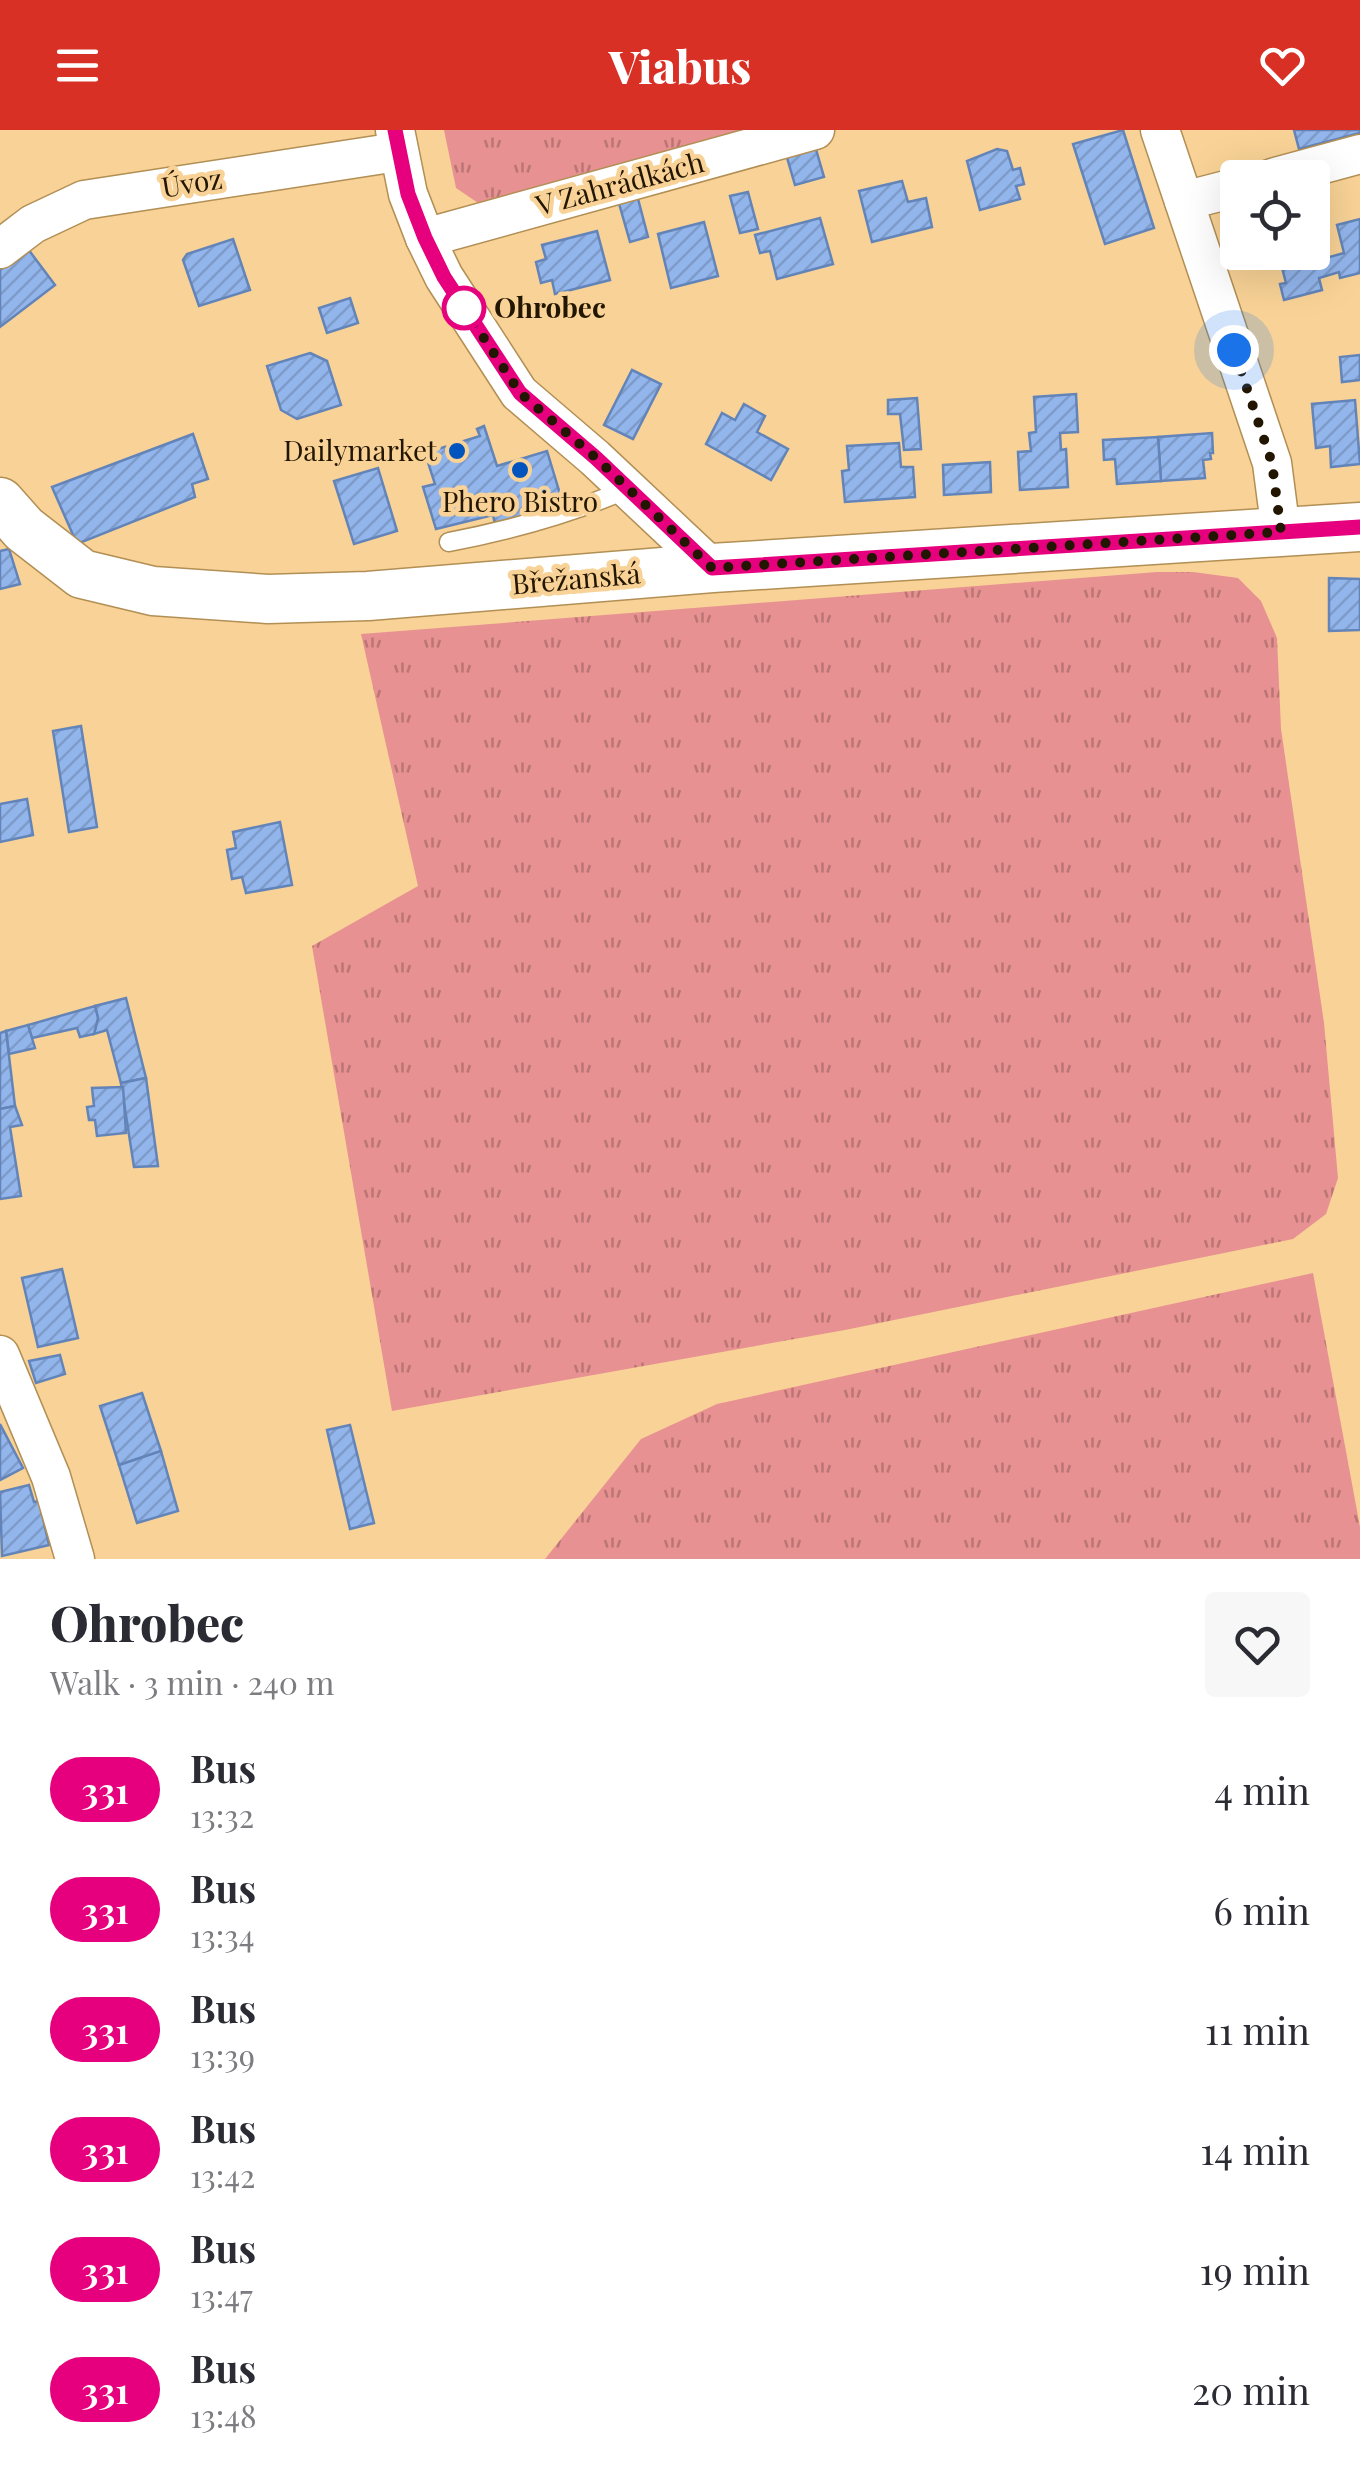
<!DOCTYPE html>
<html lang="en">
<head>
<meta charset="utf-8">
<style>
  :root { --surface:#fff; --page:#f7f7f7; --text:#2b2b33; --muted:#7c7c81; --accent:#d93025 }
  body { margin:0; font-family:"Playfair Display",serif; background:var(--page); color:var(--text); height:100vh; display:flex; flex-direction:column; font-size:38px; white-space:nowrap }
  * { box-sizing:border-box; margin:0 }
  p { font-size:32px; color:var(--muted) }
  .icon { flex:none; width:55px; height:55px; fill:none; stroke:currentColor; stroke-width:2; stroke-linecap:round; stroke-linejoin:round }
  .map { position:relative; height:1429px; overflow:hidden }
  .sheet { display:flex; flex-direction:column; background:var(--surface); flex:1 }
  .sheet>* { flex:none }
  .badge { padding:0 20px; border-radius:32px; font-size:35px; line-height:65px }
  .buttons { position:absolute; left:1220px; top:30px; display:grid; gap:20px }
  .buttons a { display:grid; place-items:center; width:110px; height:110px; border-radius:10px; background:var(--surface); box-shadow:0 10px 40px #0002; font-size:50px }
  .you { position:absolute; width:50px; height:50px; margin:-25px; border:8px solid #fff; border-radius:50%; background:#1a73e8; box-shadow:0 0 0 15px #1a73e833 }
  .map>.badge { position:absolute; translate:-50% -50%; box-shadow:0 0 0 5px #fff }
  .round { display:grid; place-items:center; flex:none; width:105px; height:105px; border-radius:10px; background:var(--page) }
  .head { display:flex; align-items:center; justify-content:space-between; height:170px; padding:0 50px }
  h1 { font-size:48px; font-weight:800; line-height:75px }
  ul { padding:0; list-style:none }
  li { display:flex; align-items:center; gap:30px; height:120px; padding:0 50px }
  li div { flex:1 }
  li b { display:block; font-size:38px }
  li em { font-style:normal }
  li .badge { min-width:110px; font-weight:700; text-align:center }
  header { display:flex; justify-content:space-between; align-items:center; height:130px; padding:0 50px; background:var(--accent); color:#fff; font-size:45px; font-weight:800 }
  .map>svg:first-child { display:block }
</style>
</head>
<body>
<header><svg class="icon" aria-label="menu" viewBox="0 0 24 24"><path d="M4 6h16M4 12h16M4 18h16"/></svg>Viabus<svg class="icon" aria-label="heart" viewBox="0 0 24 24"><path d="M12 20l-8-8c-3-5 5-10 8-4 3-6 11-1 8 4z"/></svg></header>
<div class="map">
<svg width="1360" height="1429" viewBox="0 0 1360 1429">
  <defs>
    <pattern id="grass-tufts" width="24" height="20" patternUnits="userSpaceOnUse" patternTransform="scale(2.5)"><rect width="24" height="20" fill="#e89192"/><path d="M3 7l-1-3M5 7V3M7 7l1-3M15 17l-1-3M17 17v-4M19 17l1-3" fill="none" stroke="#bc7575"/></pattern>
    <pattern id="building-hatch" width="6" height="6" patternUnits="userSpaceOnUse" patternTransform="scale(2.5)"><rect width="6" height="6" fill="#92b5ec"/><path d="M-1 1l2-2M0 6l6-6M5 7l2-2" fill="none" stroke="#7e9bc9"/></pattern>
  </defs>
  <rect width="100%" height="100%" fill="#f8d296"/>
  <!-- grass -->
  <g fill="url(#grass-tufts)">
    <path d="M444 0H769L481 75 456 58Z"/>
    <path d="M1157 442H1193L1238 448 1261 471 1277 508 1281 599 1324 893 1338 1048 1326 1084 1293 1109 845 1200 392 1281 312 816 418 756 361 504Z"/>
    <path d="M1313 1143 1360 1397V1429H545L641 1309 717 1274Z"/>
  </g>
  <!-- building -->
  <g fill="url(#building-hatch)" stroke="#6384b8" stroke-width="2.5">
    <path d="M1123 0 1154 98 1105 114 1073 14Z"/>
    <path d="M1294 0H1360V3L1299 19Z"/>
    <path d="M815 16 824 47 795 55 786 24Z"/>
    <path d="M997 19 1007 21 1013 40 1020 38 1024 54 1016 56 1020 69 980 80 967 31Z"/>
    <path d="M902 51 908 72 926 68 932 97 872 112 859 61Z"/>
    <path d="M748 62 758 99 740 103 730 66Z"/>
    <path d="M637 65 648 107 630 112 618 70Z"/>
    <path d="M820 88 833 134 777 149 770 121 760 123 755 105Z"/>
    <path d="M1360 89V143L1340 148 1339 142 1319 148 1322 160 1284 170 1280 154 1286 153 1278 122H1312V99L1318 97 1326 128 1344 123 1337 95Z"/>
    <path d="M704 92 718 146 671 158 658 104Z"/>
    <path d="M597 101 610 150 555 164 552 150 541 153 536 132 546 129 542 115Z"/>
    <path d="M233 109 250 160 199 176 183 130 187 124Z"/>
    <path d="M28 119 55 155 0 197V140Z"/>
    <path d="M350 168 358 193 327 203 319 178Z"/>
    <path d="M310 223 327 231 341 275 297 289 281 280 267 236Z"/>
    <path d="M1360 225V250L1342 252 1340 227Z"/>
    <path d="M632 240 661 254 633 309 604 295Z"/>
    <path d="M1076 264 1078 302 1060 303 1061 320 1066 319 1068 357 1020 360 1018 322 1031 321 1029 303 1036 302 1034 267Z"/>
    <path d="M917 268 921 319 904 320 900 284H888V270Z"/>
    <path d="M1355 270 1360 334 1331 337 1330 316 1316 318 1312 274Z"/>
    <path d="M744 274 765 286 757 302 788 319 771 350 706 314 722 283 735 290Z"/>
    <path d="M484 296 497 336 547 321 563 374 495 394 493 385 436 399 423 357 435 354 425 323 480 306 477 299Z"/>
    <path d="M1212 303 1213 323H1210L1211 329 1203 330 1205 348 1161 351 1158 307Z"/>
    <path d="M193 304 208 349 192 354 195 367 77 414 52 357Z"/>
    <path d="M1158 307 1161 351 1117 354 1115 329 1104 330 1103 310Z"/>
    <path d="M899 313 901 337H913L915 367 845 372 842 341 849 340 847 316Z"/>
    <path d="M990 332 991 362 944 365 943 335Z"/>
    <path d="M378 338 397 401 354 414 334 351Z"/>
    <path d="M9 419 20 454 0 459V421Z"/>
    <path d="M1329 448 1360 449V500L1329 501Z"/>
    <path d="M81 596 97 697 69 702 53 601Z"/>
    <path d="M27 669 33 705 0 712V674Z"/>
    <path d="M280 692 292 755 246 763 242 747 232 749 227 720 236 718 233 702Z"/>
    <path d="M126 868 146 948 121 953 107 900 94 904 98 888 95 876Z"/>
    <path d="M95 876 98 888 94 904 80 907 77 898 32 908 28 895Z"/>
    <path d="M28 895 35 918 9 924 6 901Z"/>
    <path d="M6 901 15 976 0 979V903Z"/>
    <path d="M146 948 158 1036 134 1037 121 953Z"/>
    <path d="M123 957 126 1003 97 1006 95 990H89L87 977 94 976 92 958Z"/>
    <path d="M15 976 22 995 10 997 21 1066 0 1069V979Z"/>
    <path d="M62 1139 78 1208 38 1217 22 1148Z"/>
    <path d="M60 1225 65 1244 36 1253 29 1231Z"/>
    <path d="M142 1263 161 1321 119 1335 100 1276Z"/>
    <path d="M0 1294 23 1338 0 1350Z"/>
    <path d="M350 1295 374 1393 350 1399 327 1300Z"/>
    <path d="M161 1321 178 1381 137 1393 119 1335Z"/>
    <path d="M29 1355 34 1372 39 1371 49 1415 2 1426 0 1362Z"/>
  </g>
  <g fill="none" stroke-linecap="round" stroke-linejoin="round">
    <!-- service casing -->
    <g stroke="#b28f54" stroke-width="21">
      <path id="service" d="M449 412C511 400 571 384 629 358"/>
    </g>
    <!-- minor casing -->
    <g stroke="#b28f54" stroke-width="41">
      <g id="minor">
        <path d="M395 0 408 64 425 108 444 147 519 263 595 328 712 438"/>
        <path d="M1160 0 1272 333 1281 402"/>
        <path d="M1272 48 1360 24"/>
        <path d="M1184 71 1238 57"/>
        <path d="M425 108 815 0"/>
        <path d="M0 119 33 94 84 70 397 22"/>
        <path d="M0 1225 51 1347 75 1429"/>
      </g>
    </g>
    <!-- tertiary casing -->
    <g stroke="#b28f54" stroke-width="51">
      <path id="tertiary" d="M0 372 24 399 82 444 153 461 268 469 368 466 712 438 1360 397"/>
    </g>
    <!-- service -->
    <use href="#service" stroke="#fff" stroke-width="18"/>
    <!-- minor -->
    <use href="#minor" stroke="#fff" stroke-width="38"/>
    <!-- tertiary -->
    <use href="#tertiary" stroke="#fff" stroke-width="48"/>
  </g>
  <g fill="none" stroke-linecap="round" stroke-linejoin="round">
    <!-- line casing -->
    <g stroke="#fff" stroke-width="22">
      <path id="line" d="M395 0 408 64 425 108 444 147 520 263 596 328 712 438 1360 397"/>
    </g>
    <!-- line -->
    <use href="#line" stroke="#e6007e" stroke-width="15"/>
    <!-- walk -->
    <path stroke="#231600" stroke-width="10" stroke-dasharray="0 18" d="M464 178 520 263 596 328 712 438 1281 402 1272 333 1234 220"/>
  </g>
  <!-- markers -->
  <circle fill="#fff" stroke="#e6007e" stroke-width="5" cx="464" cy="178" r="20"/>
  <g fill="#0154bd" stroke="#f8d296" stroke-width="4">
    <circle cx="457" cy="321" r="10"/>
    <circle cx="520" cy="340" r="10"/>
  </g>
  <g text-anchor="middle" stroke-width="9" stroke-linejoin="round" paint-order="stroke">
    <!-- street labels -->
    <g font-size="28" fill="#231600" stroke="#f8d296">
      <text transform="translate(192 53) rotate(-9)" y="10">Úvoz</text>
      <text transform="translate(620 54) rotate(-15)" y="10">V Zahrádkách</text>
      <text transform="translate(576 449) rotate(-5)" y="10">Břežanská</text>
    </g>
    <!-- stop labels -->
    <g font-size="28" font-weight="bold" fill="#231600" stroke="#f8d296" text-anchor="start">
      <text x="494" y="188">Ohrobec</text>
    </g>
    <!-- poi labels -->
    <g font-size="28" fill="#231600" stroke="#f8d296" text-anchor="end">
      <text x="437" y="331">Dailymarket</text>
      <text x="520" y="382" text-anchor="middle">Phero Bistro</text>
    </g>
  </g>
</svg>
<div class="buttons">
<a><svg class="icon" aria-label="locate" viewBox="0 0 24 24"><circle cx="12" cy="12" r="6"/><path d="M12 2v4M12 18v4M2 12h4M18 12h4"/></svg></a>
</div>
<div class="you" style="left:1234px;top:220px"></div>
</div>
<section class="sheet">
<div class="head"><div><h1>Ohrobec</h1><p>Walk · 3 min · 240 m</p></div><a class="round"><svg class="icon" aria-label="heart" viewBox="0 0 24 24"><path d="M12 20l-8-8c-3-5 5-10 8-4 3-6 11-1 8 4z"/></svg></a></div>
<ul>
<li><span class="badge" style="background:#e6007e;color:#fff">331</span><div><b>Bus</b><p>13:32</p></div><em>4 min</em></li>
<li><span class="badge" style="background:#e6007e;color:#fff">331</span><div><b>Bus</b><p>13:34</p></div><em>6 min</em></li>
<li><span class="badge" style="background:#e6007e;color:#fff">331</span><div><b>Bus</b><p>13:39</p></div><em>11 min</em></li>
<li><span class="badge" style="background:#e6007e;color:#fff">331</span><div><b>Bus</b><p>13:42</p></div><em>14 min</em></li>
<li><span class="badge" style="background:#e6007e;color:#fff">331</span><div><b>Bus</b><p>13:47</p></div><em>19 min</em></li>
<li><span class="badge" style="background:#e6007e;color:#fff">331</span><div><b>Bus</b><p>13:48</p></div><em>20 min</em></li>
</ul>
</section>
</body>
</html>
